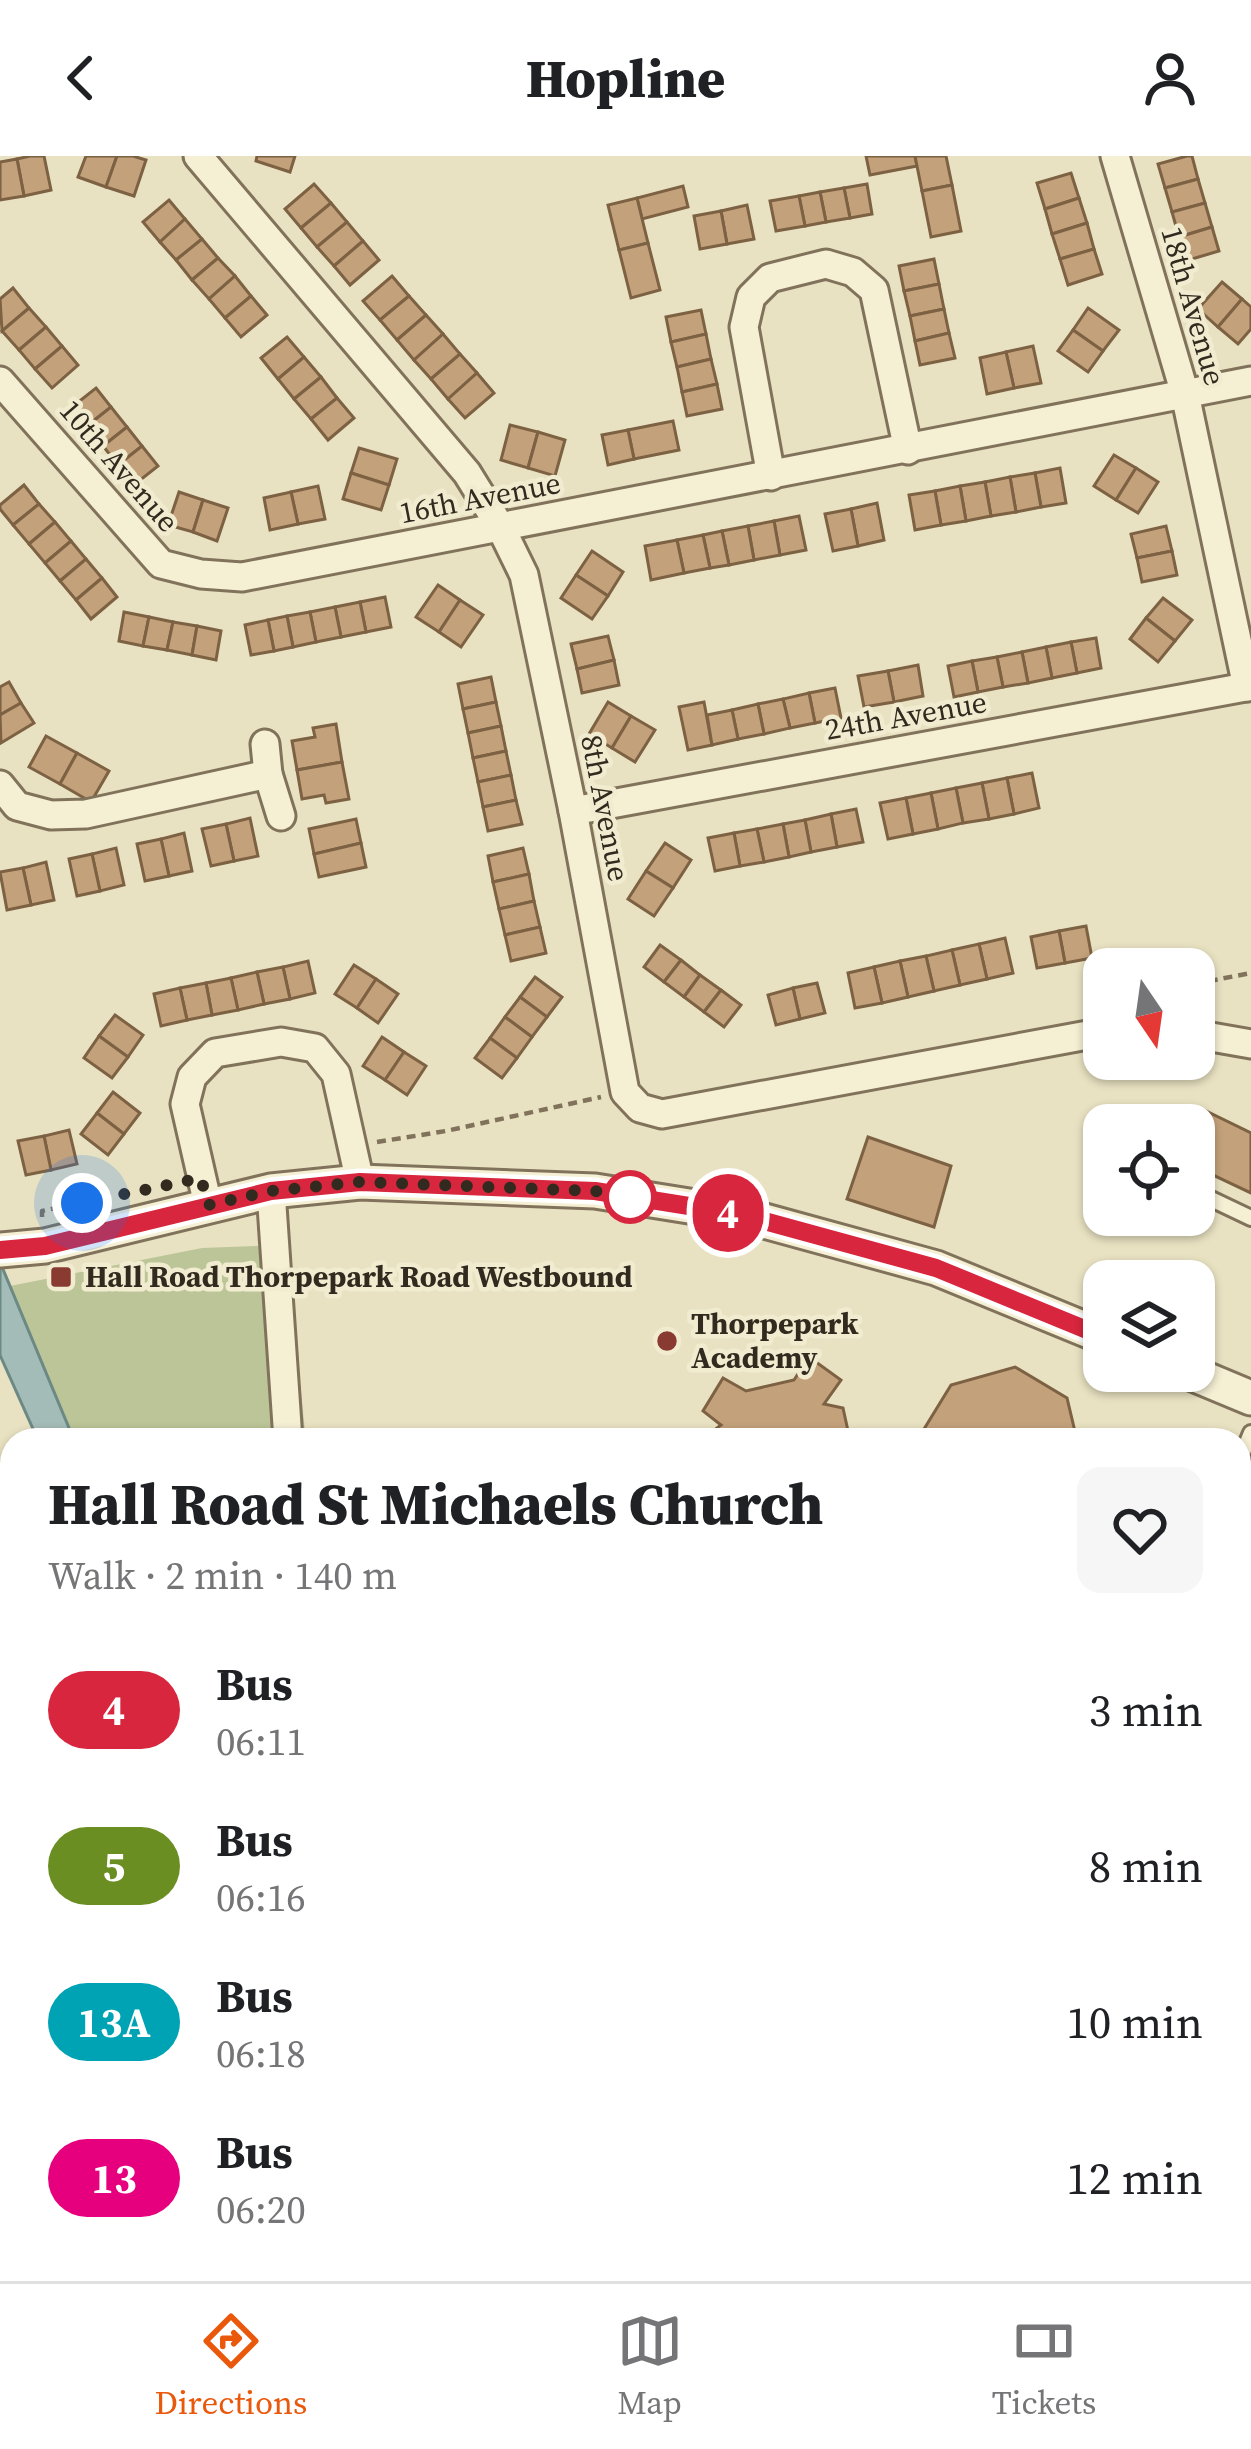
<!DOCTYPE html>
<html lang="en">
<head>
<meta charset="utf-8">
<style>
  :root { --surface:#fff; --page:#f6f6f6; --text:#202124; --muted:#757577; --line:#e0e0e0; --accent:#ea580c }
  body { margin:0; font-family:"Source Serif 4",serif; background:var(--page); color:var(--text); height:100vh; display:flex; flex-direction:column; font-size:45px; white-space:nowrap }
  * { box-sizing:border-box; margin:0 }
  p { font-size:39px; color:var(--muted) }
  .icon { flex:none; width:66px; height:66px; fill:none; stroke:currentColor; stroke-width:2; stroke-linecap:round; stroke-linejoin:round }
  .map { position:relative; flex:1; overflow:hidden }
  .sheet { position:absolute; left:0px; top:1272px; width:1251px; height:855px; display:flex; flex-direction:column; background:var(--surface); border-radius:36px 36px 0 0; box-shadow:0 3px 9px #0004 }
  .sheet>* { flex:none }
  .badge { padding:0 24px; border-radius:39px; font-size:42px; line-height:78px }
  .needle { width:78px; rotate:167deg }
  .controls { position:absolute; left:1083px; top:792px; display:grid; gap:24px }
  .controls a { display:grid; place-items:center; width:132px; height:132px; border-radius:24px; background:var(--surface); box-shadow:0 3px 9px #0004; font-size:60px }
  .you { position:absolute; width:60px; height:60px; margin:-30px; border:9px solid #fff; border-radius:50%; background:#1a73e8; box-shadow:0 0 0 18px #1a73e833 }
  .map>.badge { position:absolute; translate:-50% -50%; box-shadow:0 0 0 6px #fff }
  .round { display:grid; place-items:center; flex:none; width:126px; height:126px; border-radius:24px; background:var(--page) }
  .headline { display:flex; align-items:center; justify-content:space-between; height:204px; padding:0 48px }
  h1 { font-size:57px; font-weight:800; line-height:90px }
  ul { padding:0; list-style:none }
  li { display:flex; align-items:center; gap:36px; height:156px; padding:0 48px }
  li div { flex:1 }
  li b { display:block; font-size:45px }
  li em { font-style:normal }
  li .badge { min-width:132px; font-weight:700; text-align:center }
  header { display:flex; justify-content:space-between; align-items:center; height:156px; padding:0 48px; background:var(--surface); font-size:54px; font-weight:800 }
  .tabs { display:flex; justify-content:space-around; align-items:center; height:168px; border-top:3px solid var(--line); background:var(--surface); font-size:33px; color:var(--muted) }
  .tabs a { display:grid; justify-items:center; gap:6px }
  .tabs .on { color:var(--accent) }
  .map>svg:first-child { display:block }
</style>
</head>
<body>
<header><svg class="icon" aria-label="back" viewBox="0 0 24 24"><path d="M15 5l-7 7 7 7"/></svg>Hopline<svg class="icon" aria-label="person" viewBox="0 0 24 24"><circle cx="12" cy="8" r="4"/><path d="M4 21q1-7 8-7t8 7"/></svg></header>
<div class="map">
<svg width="1251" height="2125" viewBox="0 0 1251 2125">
  <rect width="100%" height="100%" fill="#e9e2c2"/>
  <!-- green -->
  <path fill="#bbc597" d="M285 1089 306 1284H75L10 1130 202 1092Z"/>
  <!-- water -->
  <path fill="#a4bcb7" stroke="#6c8985" stroke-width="3" d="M0 1106 74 1284H38L0 1199Z"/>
  <!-- building -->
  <g fill="#c3a17b" stroke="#7d6143" stroke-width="3">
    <path d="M30 0H44L51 34 24 40 17 3Z"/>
    <path d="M86 0H117L106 31 78 21Z"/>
    <path d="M117 0H133L146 4 134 40 106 31Z"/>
    <path d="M257 0H295L290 16 256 5Z"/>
    <path d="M866 0H915L917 10 870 19Z"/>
    <path d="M915 0H946L952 29 922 35Z"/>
    <path d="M1187 0H1192L1198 23 1165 32 1158 8Z"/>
    <path d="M17 3 24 40 0 44V6Z"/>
    <path d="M1071 17 1079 42 1045 53 1037 27Z"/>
    <path d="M1198 23 1205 47 1172 56 1165 32Z"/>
    <path d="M314 28 331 47 301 72 285 53Z"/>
    <path d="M867 28 872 58 850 62 844 32Z"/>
    <path d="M952 29 961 75 931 81 922 35Z"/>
    <path d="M683 30 688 51 642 63 637 42Z"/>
    <path d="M844 32 850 62 826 66 820 36Z"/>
    <path d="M820 36 826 66 805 70 799 40Z"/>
    <path d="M799 40 805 70 776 75 770 45Z"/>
    <path d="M637 42 648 87 619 94 608 49Z"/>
    <path d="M1079 42 1087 67 1052 78 1045 53Z"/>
    <path d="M169 44 185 63 160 86 143 66Z"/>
    <path d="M331 47 347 66 317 91 301 72Z"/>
    <path d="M1205 47 1212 71 1179 81 1172 56Z"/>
    <path d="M747 49 754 83 727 88 721 55Z"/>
    <path d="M721 55 727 88 700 93 694 60Z"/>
    <path d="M185 63 202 83 176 104 160 86Z"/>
    <path d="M347 66 363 85 334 110 317 91Z"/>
    <path d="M1087 67 1094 93 1060 103 1052 78Z"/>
    <path d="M1212 71 1219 95 1185 105 1179 81Z"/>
    <path d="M202 83 218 102 192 124 176 104Z"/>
    <path d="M363 85 379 104 350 129 334 110Z"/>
    <path d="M648 87 660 134 631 142 619 94Z"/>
    <path d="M1094 93 1102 118 1068 129 1060 103Z"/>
    <path d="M218 102 235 120 209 143 192 124Z"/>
    <path d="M934 103 939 128 904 135 899 110Z"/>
    <path d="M235 120 251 140 225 162 209 143Z"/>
    <path d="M392 120 409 140 380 164 363 145Z"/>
    <path d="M1222 126 1242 143 1218 171 1198 153Z"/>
    <path d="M939 128 944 153 910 160 904 135Z"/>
    <path d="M13 132 29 152 2 175 0 143Z"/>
    <path d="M251 140 267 159 241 181 225 162Z"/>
    <path d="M409 140 426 159 397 184 380 164Z"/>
    <path d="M1242 143 1251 151V173L1238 188 1218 171Z"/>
    <path d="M29 152 46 171 19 194 2 175Z"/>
    <path d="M1088 152 1119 174 1103 195 1073 174Z"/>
    <path d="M944 153 949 177 915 185 910 160Z"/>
    <path d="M701 154 706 178 671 186 666 161Z"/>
    <path d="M426 159 443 178 414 204 397 184Z"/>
    <path d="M46 171 62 190 35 213 19 194Z"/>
    <path d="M1073 174 1103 195 1088 216 1058 195Z"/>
    <path d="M949 177 955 202 920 209 915 185Z"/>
    <path d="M443 178 460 198 431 223 414 204Z"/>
    <path d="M706 178 711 203 677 211 671 186Z"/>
    <path d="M287 181 304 201 278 223 261 202Z"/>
    <path d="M62 190 78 209 52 232 35 213Z"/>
    <path d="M1033 190 1041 227 1014 232 1006 196Z"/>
    <path d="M1006 196 1014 232 987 238 980 202Z"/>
    <path d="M460 198 477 217 448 243 431 223Z"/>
    <path d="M304 201 321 221 294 243 278 223Z"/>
    <path d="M711 203 717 228 682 236 677 211Z"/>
    <path d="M477 217 494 237 465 262 448 243Z"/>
    <path d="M321 221 337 242 311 263 294 243Z"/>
    <path d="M717 228 722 253 687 260 682 236Z"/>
    <path d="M96 232 111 251 87 270 72 251Z"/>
    <path d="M337 242 354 262 328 284 311 263Z"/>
    <path d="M111 251 127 271 103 290 87 270Z"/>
    <path d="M673 265 679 294 634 303 628 274Z"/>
    <path d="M510 269 538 276 528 312 501 304Z"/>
    <path d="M127 271 142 290 118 309 103 290Z"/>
    <path d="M628 274 634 303 608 309 602 279Z"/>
    <path d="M538 276 565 284 555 320 528 312Z"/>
    <path d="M142 290 158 310 134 329 118 309Z"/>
    <path d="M359 292 397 303 389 329 351 317Z"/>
    <path d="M1114 299 1136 312 1116 344 1094 330Z"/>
    <path d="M1060 312 1066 347 1041 351 1035 317Z"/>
    <path d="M1136 312 1158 326 1138 357 1116 344Z"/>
    <path d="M351 317 389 329 381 354 343 343Z"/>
    <path d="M1035 317 1041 351 1016 356 1010 321Z"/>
    <path d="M1010 321 1016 356 991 360 985 326Z"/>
    <path d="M985 326 991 360 966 365 960 330Z"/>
    <path d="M24 329 39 348 13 369 0 353V349Z"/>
    <path d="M318 330 325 363 298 368 291 336Z"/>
    <path d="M960 330 966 365 941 369 935 335Z"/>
    <path d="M935 335 941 369 915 374 909 339Z"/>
    <path d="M179 336 203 344 193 376 168 369Z"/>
    <path d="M291 336 298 368 270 374 264 342Z"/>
    <path d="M203 344 228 352 217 385 193 376Z"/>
    <path d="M877 347 884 384 858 390 851 353Z"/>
    <path d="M39 348 55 366 29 388 13 369Z"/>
    <path d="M851 353 858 390 833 395 825 358Z"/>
    <path d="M799 360 806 394 780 399 774 365Z"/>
    <path d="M774 365 780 399 754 404 748 370Z"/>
    <path d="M55 366 71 385 45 407 29 388Z"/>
    <path d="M748 370 754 404 729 409 722 375Z"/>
    <path d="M1166 370 1172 395 1137 402 1131 378Z"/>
    <path d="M722 375 729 409 710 412 703 379Z"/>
    <path d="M703 379 710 412 684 417 677 384Z"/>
    <path d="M677 384 684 417 651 424 645 390Z"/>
    <path d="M71 385 86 403 60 425 45 407Z"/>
    <path d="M592 395 623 416 608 440 576 419Z"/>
    <path d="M1172 395 1177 419 1142 426 1137 402Z"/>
    <path d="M86 403 102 422 76 444 60 425Z"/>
    <path d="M576 419 608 440 592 463 561 442Z"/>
    <path d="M102 422 117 441 91 463 76 444Z"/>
    <path d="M438 429 460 444 439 476 416 461Z"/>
    <path d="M385 441 391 471 366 476 360 446Z"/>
    <path d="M1163 442 1192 464 1175 485 1146 462Z"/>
    <path d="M460 444 483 459 461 491 439 476Z"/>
    <path d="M360 446 366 476 341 481 335 451Z"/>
    <path d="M335 451 341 481 316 486 310 456Z"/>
    <path d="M124 456 149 461 143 490 119 485Z"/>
    <path d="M310 456 316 486 293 491 287 460Z"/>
    <path d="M287 460 293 491 274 495 268 464Z"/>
    <path d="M149 461 173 466 167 494 143 490Z"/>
    <path d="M1146 462 1175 485 1158 506 1130 483Z"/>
    <path d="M268 464 274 495 251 499 245 469Z"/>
    <path d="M173 466 197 470 192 499 167 494Z"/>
    <path d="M197 470 221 475 216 504 192 499Z"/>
    <path d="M608 480 614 504 577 513 571 488Z"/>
    <path d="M1096 482 1101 512 1077 517 1071 486Z"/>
    <path d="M1071 486 1077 517 1052 522 1046 491Z"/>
    <path d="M1046 491 1052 522 1028 527 1022 496Z"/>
    <path d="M1022 496 1028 527 1003 531 997 501Z"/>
    <path d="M997 501 1003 531 978 536 972 505Z"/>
    <path d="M614 504 619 529 582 537 577 513Z"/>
    <path d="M972 505 978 536 954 541 948 510Z"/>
    <path d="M918 509 923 540 894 546 888 515Z"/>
    <path d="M888 515 894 546 864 551 858 520Z"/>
    <path d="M491 521 496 546 463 553 458 528Z"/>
    <path d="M9 526 21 547 0 559V531Z"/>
    <path d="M835 532 841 562 815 567 809 537Z"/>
    <path d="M809 537 815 567 790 572 783 543Z"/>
    <path d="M783 543 790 572 764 578 758 548Z"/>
    <path d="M496 546 501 570 468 577 463 553Z"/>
    <path d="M608 546 631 560 612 592 589 578Z"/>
    <path d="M704 546 712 589 688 594 679 551Z"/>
    <path d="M21 547 34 567 1 587 0 559Z"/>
    <path d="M758 548 764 578 738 583 732 554Z"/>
    <path d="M732 554 738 583 712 589 707 559Z"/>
    <path d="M631 560 655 574 635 606 612 592Z"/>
    <path d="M336 568 342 606 297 614 292 585 315 581 313 572Z"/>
    <path d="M501 570 506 595 473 602 468 577Z"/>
    <path d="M46 580 77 597 60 628 29 611Z"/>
    <path d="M506 595 511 619 478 626 473 602Z"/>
    <path d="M77 597 109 615 91 646 60 628Z"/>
    <path d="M342 606 349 643 326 647 324 639 302 643 297 614Z"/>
    <path d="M1032 617 1039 652 1014 658 1007 622Z"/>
    <path d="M511 619 516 644 483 651 478 626Z"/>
    <path d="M1007 622 1014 658 989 663 982 627Z"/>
    <path d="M982 627 989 663 963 667 956 632Z"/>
    <path d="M956 632 963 667 938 673 931 637Z"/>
    <path d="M931 637 938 673 913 678 906 642Z"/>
    <path d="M906 642 913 678 888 683 880 647Z"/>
    <path d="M516 644 522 668 488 675 483 651Z"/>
    <path d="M856 653 863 686 837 691 831 658Z"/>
    <path d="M831 658 837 691 811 696 805 664Z"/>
    <path d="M250 662 258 700 234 705 226 668Z"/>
    <path d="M356 663 361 687 314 698 309 673Z"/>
    <path d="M805 664 811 696 789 701 783 668Z"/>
    <path d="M226 668 234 705 211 710 202 673Z"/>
    <path d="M783 668 789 701 764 706 757 673Z"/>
    <path d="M757 673 764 706 740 710 734 677Z"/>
    <path d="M184 677 192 715 169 720 161 683Z"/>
    <path d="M734 677 740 710 715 715 708 682Z"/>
    <path d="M161 683 169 720 145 725 137 688Z"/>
    <path d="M361 687 366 711 319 721 314 698Z"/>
    <path d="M665 687 691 704 673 732 646 715Z"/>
    <path d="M116 692 124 729 100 735 92 698Z"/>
    <path d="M523 692 529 718 493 726 488 700Z"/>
    <path d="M92 698 100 735 77 740 69 703Z"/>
    <path d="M46 706 54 744 31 749 23 712Z"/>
    <path d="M23 712 31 749 7 754 0 716Z"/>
    <path d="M646 715 673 732 654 760 628 743Z"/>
    <path d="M529 718 534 745 499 753 493 726Z"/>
    <path d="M534 745 540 771 505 779 499 753Z"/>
    <path d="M1086 770 1092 802 1065 807 1059 775Z"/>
    <path d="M540 771 546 797 511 805 505 779Z"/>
    <path d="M1059 775 1065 807 1037 812 1031 781Z"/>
    <path d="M1005 782 1013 817 987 823 979 788Z"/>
    <path d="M979 788 987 823 960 829 952 794Z"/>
    <path d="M660 789 681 804 664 826 644 811Z"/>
    <path d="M952 794 960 829 934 835 926 800Z"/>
    <path d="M926 800 934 835 908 841 900 805Z"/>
    <path d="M681 804 700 819 684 841 664 826Z"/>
    <path d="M308 805 315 837 290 843 283 811Z"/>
    <path d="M900 805 908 841 882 847 874 811Z"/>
    <path d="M354 809 376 823 357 852 335 838Z"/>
    <path d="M283 811 290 843 264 848 257 816Z"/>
    <path d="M874 811 882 847 855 852 848 817Z"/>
    <path d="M257 816 264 848 238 854 231 822Z"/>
    <path d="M700 819 721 834 704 856 684 841Z"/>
    <path d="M535 821 562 841 547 861 520 841Z"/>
    <path d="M231 822 238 854 212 859 206 827Z"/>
    <path d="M376 823 398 838 378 867 357 852Z"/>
    <path d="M206 827 212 859 187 864 180 832Z"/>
    <path d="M817 827 825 857 800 863 793 832Z"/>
    <path d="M180 832 187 864 161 870 154 838Z"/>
    <path d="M793 832 800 863 776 869 768 839Z"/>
    <path d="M721 834 741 849 724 871 704 856Z"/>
    <path d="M520 841 547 861 532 881 505 861Z"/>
    <path d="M115 859 143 879 128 901 99 880Z"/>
    <path d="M505 861 532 881 517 902 490 882Z"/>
    <path d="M99 880 128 901 112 922 84 902Z"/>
    <path d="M382 881 404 896 385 924 363 910Z"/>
    <path d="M490 882 517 902 502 922 475 902Z"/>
    <path d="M404 896 426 910 407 939 385 924Z"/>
    <path d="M113 936 140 957 124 978 97 957Z"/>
    <path d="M1200 952 1251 977V1037L1194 1010 1192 969Z"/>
    <path d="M97 957 124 978 108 999 81 978Z"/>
    <path d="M69 974 77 1008 51 1014 44 980Z"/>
    <path d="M44 980 51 1014 26 1019 18 985Z"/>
    <path d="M868 981 951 1010 934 1071 847 1043Z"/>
    <path d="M809 1201 841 1224 824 1248 843 1252 850 1284H701L721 1269 703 1255 723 1222 746 1235 794 1224Z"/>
    <path d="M1015 1211 1067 1242 1077 1284H923L921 1278 951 1229Z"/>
    <path d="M1239 1472 1251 1475V1560L1239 1558Z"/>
    <path d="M1251 1691V1751L1241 1753 1244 1765 1239 1766V1704L1244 1703 1242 1693Z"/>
    <path d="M12 2115H51L54 2125H15Z"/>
    <path d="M881 2115H919L922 2125H883Z"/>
  </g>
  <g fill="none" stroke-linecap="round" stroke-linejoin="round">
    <!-- service casing -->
    <g stroke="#81735b" stroke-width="20">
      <g id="service">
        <path d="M1209 1042 1251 1062"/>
        <path d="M1239 1306 1251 1277"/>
        <path d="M1239 1451 1251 1456"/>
      </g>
    </g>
    <!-- minor casing -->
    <g stroke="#81735b" stroke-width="33">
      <g id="minor">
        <path d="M198 0 467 317 501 372 524 419 573 655 625 936 640 952 662 958 1104 876"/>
        <path d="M1115 0 1185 238 1247 531"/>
        <path d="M0 225 161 408 201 418 242 421 1251 225"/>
        <path d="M771 320 744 171 751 141 770 122 826 108 853 116 874 134 908 294"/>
        <path d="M265 588 268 618 281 660"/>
        <path d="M0 629 17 650 51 659 86 658 268 618"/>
        <path d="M573 655 1251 530"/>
        <path d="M1194 878 1251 888"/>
        <path d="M271 1035 288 1284"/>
        <path d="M208 1049 185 948 192 921 215 897 281 886 315 892 336 918 360 1026"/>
        <path d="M0 1688 12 1709"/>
        <path d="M0 2020 12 2009"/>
        <path d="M212 2115 217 2125"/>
        <path d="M588 2115 592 2125"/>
      </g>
    </g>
    <!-- tertiary casing -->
    <g stroke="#81735b" stroke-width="39">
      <g id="tertiary">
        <path d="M0 1094 45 1090 271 1035 360 1026 595 1035 739 1058 936 1112 1104 1181"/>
        <path d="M1186 1215 1251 1242"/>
      </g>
    </g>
    <!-- path -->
    <g stroke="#81735b" stroke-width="4.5" stroke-dasharray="9 6" stroke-linecap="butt">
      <path d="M1194 828 1251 817"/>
      <path d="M377 986 446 975 601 941"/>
      <path d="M42 1061V1055L84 1046"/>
    </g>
    <!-- service -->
    <use href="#service" stroke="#f5efd4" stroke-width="14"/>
    <!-- minor -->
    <use href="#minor" stroke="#f5efd4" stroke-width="27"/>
    <!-- tertiary -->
    <use href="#tertiary" stroke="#f5efd4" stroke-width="33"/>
  </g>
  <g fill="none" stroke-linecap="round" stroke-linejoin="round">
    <!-- line casing -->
    <g stroke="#fff" stroke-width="27">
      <path id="line" d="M0 1094 45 1090 271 1035 360 1026 595 1035 739 1058 936 1112 1104 1181"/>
    </g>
    <!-- line -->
    <use href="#line" stroke="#d7263d" stroke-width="18"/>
    <!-- walk -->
    <path stroke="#322a1e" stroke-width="12" stroke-dasharray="0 21.6" d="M82 1047 201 1022 208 1049 271 1035 360 1026 595 1035 630 1041"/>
  </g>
  <!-- markers -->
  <circle fill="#fff" stroke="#d7263d" stroke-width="6" cx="630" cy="1041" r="24"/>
  <g fill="#893b31" stroke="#f1ebd0" stroke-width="4.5">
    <rect x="49" y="1109" width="24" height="24" rx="6"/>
    <circle cx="667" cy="1185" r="12"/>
  </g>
  <g text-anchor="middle" stroke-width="9" stroke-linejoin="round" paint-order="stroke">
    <!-- street labels -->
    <g font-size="30" fill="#322a1e" stroke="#f1ebd0">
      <text transform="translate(1193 150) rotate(74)" y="10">18th Avenue</text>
      <text transform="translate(119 310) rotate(49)" y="10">10th Avenue</text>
      <text transform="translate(480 342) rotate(-11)" y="10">16th Avenue</text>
      <text transform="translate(906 560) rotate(-10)" y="10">24th Avenue</text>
      <text transform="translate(605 652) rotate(79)" y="10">8th Avenue</text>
    </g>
    <!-- poi labels -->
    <g font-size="30" font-weight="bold" fill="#322a1e" stroke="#f1ebd0" text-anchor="start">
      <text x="85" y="1131">Hall Road Thorpepark Road Westbound</text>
      <text x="691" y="1178">Thorpepark<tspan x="691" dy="34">Academy</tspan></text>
    </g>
  </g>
</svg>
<div class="controls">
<a><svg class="needle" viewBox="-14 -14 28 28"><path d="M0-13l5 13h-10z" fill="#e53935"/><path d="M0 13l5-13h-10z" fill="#757577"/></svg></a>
<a><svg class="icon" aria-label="locate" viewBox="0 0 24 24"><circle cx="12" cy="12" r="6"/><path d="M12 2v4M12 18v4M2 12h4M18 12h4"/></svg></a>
<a><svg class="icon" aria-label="layers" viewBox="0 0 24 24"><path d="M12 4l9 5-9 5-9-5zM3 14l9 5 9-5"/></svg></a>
</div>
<div class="you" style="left:82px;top:1047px"></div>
<b class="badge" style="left:728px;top:1057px;background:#d7263d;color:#fff">4</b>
<section class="sheet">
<div class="headline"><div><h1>Hall Road St Michaels Church</h1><p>Walk · 2 min · 140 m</p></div><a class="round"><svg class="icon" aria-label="heart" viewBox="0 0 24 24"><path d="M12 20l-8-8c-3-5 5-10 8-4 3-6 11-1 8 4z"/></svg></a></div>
<ul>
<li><span class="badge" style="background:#d7263d;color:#fff">4</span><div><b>Bus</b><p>06:11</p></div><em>3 min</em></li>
<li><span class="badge" style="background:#6b8e23;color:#fff">5</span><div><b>Bus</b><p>06:16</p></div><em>8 min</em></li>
<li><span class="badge" style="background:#00a3b4;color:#fff">13A</span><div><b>Bus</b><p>06:18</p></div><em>10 min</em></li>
<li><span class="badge" style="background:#e6007e;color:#fff">13</span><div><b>Bus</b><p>06:20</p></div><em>12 min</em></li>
</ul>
</section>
</div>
<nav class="tabs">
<a class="on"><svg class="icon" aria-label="directions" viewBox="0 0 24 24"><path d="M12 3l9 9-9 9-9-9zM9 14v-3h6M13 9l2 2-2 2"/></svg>Directions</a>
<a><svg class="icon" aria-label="map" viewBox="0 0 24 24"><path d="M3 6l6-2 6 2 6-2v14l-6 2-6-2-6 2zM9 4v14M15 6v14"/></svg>Map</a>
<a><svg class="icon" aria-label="tickets" viewBox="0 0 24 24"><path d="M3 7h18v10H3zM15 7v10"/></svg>Tickets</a>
</nav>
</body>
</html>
